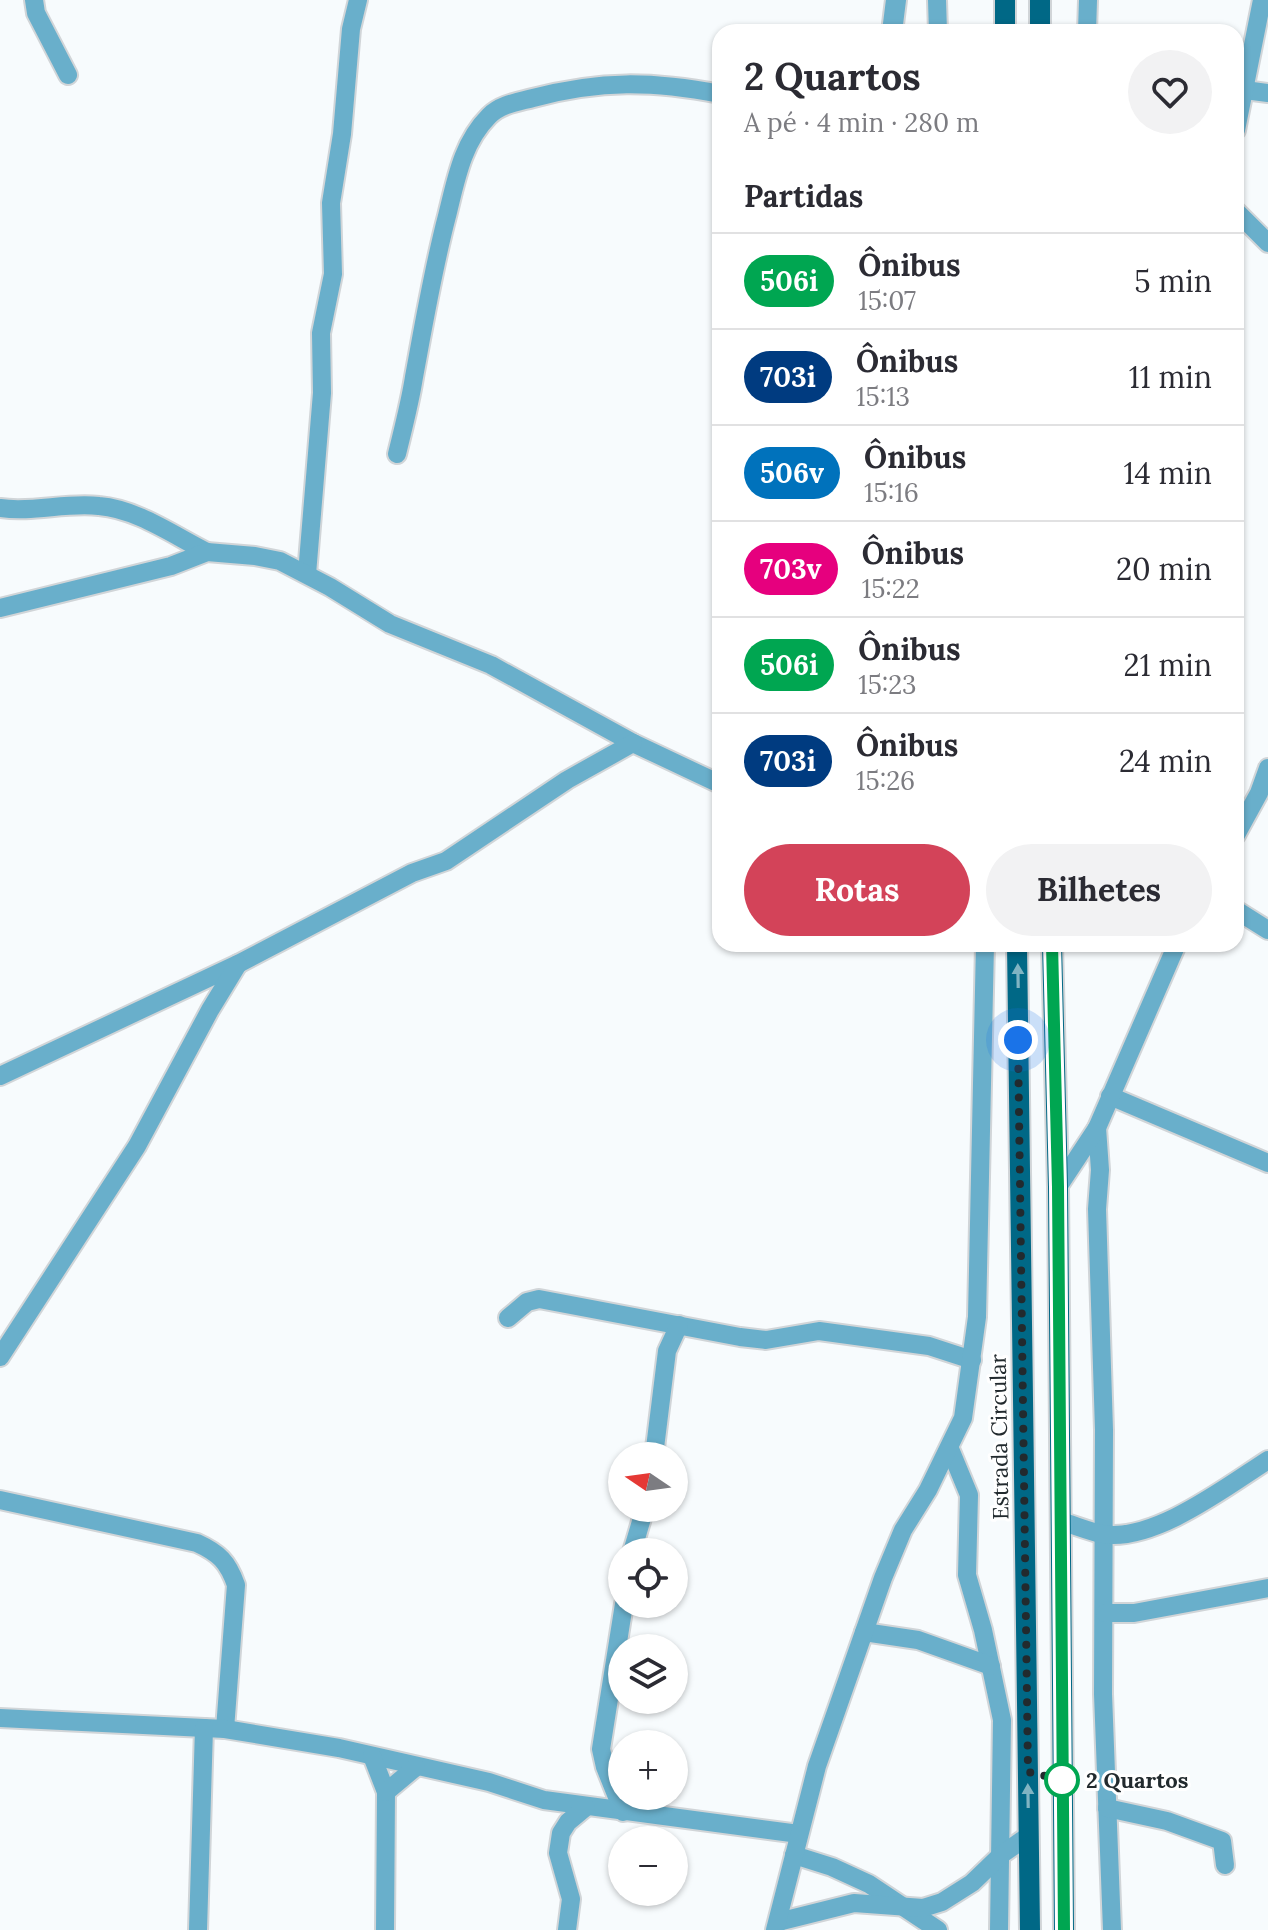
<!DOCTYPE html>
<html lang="pt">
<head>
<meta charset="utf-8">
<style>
  :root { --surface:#fff; --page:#f2f2f3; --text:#2b2b33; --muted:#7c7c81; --line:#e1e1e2; --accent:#d34359 }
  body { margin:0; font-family:Lora,serif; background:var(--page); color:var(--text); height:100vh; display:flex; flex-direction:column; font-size:30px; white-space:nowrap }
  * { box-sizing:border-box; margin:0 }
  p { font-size:26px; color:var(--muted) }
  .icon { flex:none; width:44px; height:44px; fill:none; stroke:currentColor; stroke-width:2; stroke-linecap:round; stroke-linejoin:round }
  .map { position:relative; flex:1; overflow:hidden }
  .side { position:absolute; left:712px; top:24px; width:532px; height:928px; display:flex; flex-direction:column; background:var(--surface); border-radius:24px; box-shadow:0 2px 6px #0004 }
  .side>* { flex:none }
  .badge { padding:0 16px; border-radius:26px; font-size:28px; line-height:52px }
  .needle { width:52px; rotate:283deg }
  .fabs { position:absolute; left:608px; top:1442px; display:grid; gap:16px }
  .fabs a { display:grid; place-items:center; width:80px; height:80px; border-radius:50%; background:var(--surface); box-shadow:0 2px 6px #0004; font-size:40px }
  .you { position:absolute; width:40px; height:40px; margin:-20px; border:6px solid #fff; border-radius:50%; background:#1a73e8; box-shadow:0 0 0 12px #1a73e833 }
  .map>.badge { position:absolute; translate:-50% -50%; box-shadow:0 0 0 4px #fff }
  h2 { padding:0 32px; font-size:30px; line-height:72px }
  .round { display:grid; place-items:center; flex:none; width:84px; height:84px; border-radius:42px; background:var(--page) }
  .summary { display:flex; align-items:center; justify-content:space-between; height:136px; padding:0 32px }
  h1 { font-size:38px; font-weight:700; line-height:60px }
  .action { display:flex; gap:16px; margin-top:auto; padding:16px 32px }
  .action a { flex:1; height:92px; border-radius:48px; background:var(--accent); color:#fff; font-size:32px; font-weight:700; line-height:92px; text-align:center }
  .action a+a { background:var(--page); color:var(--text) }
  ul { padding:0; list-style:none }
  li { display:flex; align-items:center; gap:24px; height:96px; padding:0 32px; border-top:2px solid var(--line) }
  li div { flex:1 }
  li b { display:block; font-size:30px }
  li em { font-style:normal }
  li .badge { min-width:88px; font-weight:700; text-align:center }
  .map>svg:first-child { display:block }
</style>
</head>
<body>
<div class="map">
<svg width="1268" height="1930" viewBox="0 0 1268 1930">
  <rect width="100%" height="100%" fill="#f7fbfd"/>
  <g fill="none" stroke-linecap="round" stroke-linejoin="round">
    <!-- minor casing -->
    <g stroke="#d1d5d8" stroke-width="22">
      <g id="minor">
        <path d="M34 0 36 13 68 75"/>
        <path d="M937 0 938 32"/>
        <path d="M1087 32 1088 0"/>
        <path d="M1245 90 1268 93"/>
        <path d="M1236 130 1262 0"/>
        <path d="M1236 211 1268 243"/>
        <path d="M397 454C403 429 410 403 414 377 424 323 433 269 447 216 456 180 462 143 489 116 501 104 518 102 533 98 601 80 652 81 720 94"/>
        <path d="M0 508C33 513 66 502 99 506 137 509 173 535 207 552"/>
        <path d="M307 574 322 393 321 333 333 274 331 203 342 134 351 29 358 0"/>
        <path d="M0 608 171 566 207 552 255 556 280 561 330 587 390 624 491 665 633 743 720 784"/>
        <path d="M1236 835 1259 793 1268 768"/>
        <path d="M1236 910 1268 930"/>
        <path d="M0 1076 238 964 412 873 446 861 567 780 633 743"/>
        <path d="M1110 1096 1268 1163"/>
        <path d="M1097 1128 1100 1170 1097 1209 1104 1430 1103 1694 1112 1930"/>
        <path d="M1058 1187 1097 1128 1177 944"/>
        <path d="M508 1318 527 1302 539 1299 740 1337 766 1340 819 1331 929 1346 972 1360"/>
        <path d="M0 1357 137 1146 210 1010 238 964"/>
        <path d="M950 1449 969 1495 967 1575 983 1630 1002 1720 999 1930"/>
        <path d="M654 1456 667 1351 679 1325"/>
        <path d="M0 1500 197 1543C219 1553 228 1562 236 1585L225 1729"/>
        <path d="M1060 1521C1074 1525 1088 1531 1102 1534 1153 1543 1226 1487 1268 1460"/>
        <path d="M632 1552 645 1508"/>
        <path d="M1105 1613H1134L1268 1588"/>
        <path d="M864 1632 918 1640 991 1666"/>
        <path d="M0 1718 225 1729 339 1748 489 1782 544 1800 799 1834"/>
        <path d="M372 1756 386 1792 385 1930"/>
        <path d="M386 1792 416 1767"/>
        <path d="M1107 1808 1167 1821 1222 1841 1225 1865"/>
        <path d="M623 1812 605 1767 601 1749 624 1604"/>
        <path d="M794 1855 832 1867 869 1884 938 1930"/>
        <path d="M778 1922 854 1903 923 1908 942 1902 972 1883 1001 1855 1028 1836"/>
        <path d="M198 1930 204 1728"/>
        <path d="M567 1930 571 1899 558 1853 561 1833 568 1822 586 1807"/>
        <path d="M775 1930 817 1766 883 1578 903 1530 928 1490 963 1418 977 1317 985 944"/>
      </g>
    </g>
    <!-- tertiary casing -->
    <g stroke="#d1d5d8" stroke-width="24">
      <path id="tertiary" d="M892 32 896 0"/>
    </g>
    <!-- primary casing -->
    <g stroke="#d1d5d8" stroke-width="24">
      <g id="primary">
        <path d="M1005 0V32"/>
        <path d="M1040 32V0"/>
        <path d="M1017 944 1030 1930"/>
        <path d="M1052 944 1058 1187 1064 1930"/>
      </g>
    </g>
    <!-- minor -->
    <use href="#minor" stroke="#69afcb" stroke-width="18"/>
    <!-- tertiary -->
    <use href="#tertiary" stroke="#69afcb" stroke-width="20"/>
    <!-- primary -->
    <use href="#primary" stroke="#006886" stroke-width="20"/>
  </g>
  <!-- one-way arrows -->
  <defs><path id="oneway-solid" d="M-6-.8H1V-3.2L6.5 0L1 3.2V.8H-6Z" transform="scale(2)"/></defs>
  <g fill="#80b4c2">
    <use href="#oneway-solid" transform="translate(1018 976) rotate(-91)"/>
    <use href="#oneway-solid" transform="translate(1028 1796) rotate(-91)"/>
  </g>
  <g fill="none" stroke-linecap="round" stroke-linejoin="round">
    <!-- line casing -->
    <g stroke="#fff" stroke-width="18">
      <path id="line" d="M1052 944 1058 1187 1064 1930"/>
    </g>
    <!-- line -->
    <use href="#line" stroke="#00a651" stroke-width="12"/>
    <!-- walk -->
    <path stroke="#222a2e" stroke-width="8" stroke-dasharray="0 14.4" d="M1018 1040 1028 1772 1062 1780"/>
  </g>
  <!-- markers -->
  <circle fill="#fff" stroke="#00a651" stroke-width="4" cx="1062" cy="1780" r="16"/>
  <g text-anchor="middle" stroke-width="6" stroke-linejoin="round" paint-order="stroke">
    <!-- street labels -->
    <g font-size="22" fill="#222a2e" stroke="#fff">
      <text transform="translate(999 1437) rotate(-91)" y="8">Estrada Circular</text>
    </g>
    <!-- stop labels -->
    <g font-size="22" font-weight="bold" fill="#222a2e" stroke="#fff" text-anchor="start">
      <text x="1086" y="1788">2 Quartos</text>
    </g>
  </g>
</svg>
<div class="fabs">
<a><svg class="needle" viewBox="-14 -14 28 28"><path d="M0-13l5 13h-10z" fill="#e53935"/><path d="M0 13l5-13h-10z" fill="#7c7c81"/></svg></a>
<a><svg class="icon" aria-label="locate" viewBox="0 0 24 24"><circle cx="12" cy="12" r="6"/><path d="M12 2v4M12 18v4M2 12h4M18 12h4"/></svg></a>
<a><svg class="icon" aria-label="layers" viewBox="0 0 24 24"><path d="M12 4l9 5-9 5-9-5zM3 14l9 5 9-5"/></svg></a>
<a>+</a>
<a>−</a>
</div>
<div class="you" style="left:1018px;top:1040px"></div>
<section class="side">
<div class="summary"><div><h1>2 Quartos</h1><p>A pé · 4 min · 280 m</p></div><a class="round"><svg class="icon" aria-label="heart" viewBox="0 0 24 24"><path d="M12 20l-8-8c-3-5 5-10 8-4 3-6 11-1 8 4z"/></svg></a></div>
<h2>Partidas</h2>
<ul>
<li><span class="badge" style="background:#00a651;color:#fff">506i</span><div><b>Ônibus</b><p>15:07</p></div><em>5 min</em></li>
<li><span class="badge" style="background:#003b80;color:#fff">703i</span><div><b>Ônibus</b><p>15:13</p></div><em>11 min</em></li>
<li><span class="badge" style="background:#0072bc;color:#fff">506v</span><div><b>Ônibus</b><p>15:16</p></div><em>14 min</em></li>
<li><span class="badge" style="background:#e6007e;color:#fff">703v</span><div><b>Ônibus</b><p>15:22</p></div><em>20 min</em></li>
<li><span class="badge" style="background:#00a651;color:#fff">506i</span><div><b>Ônibus</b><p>15:23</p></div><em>21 min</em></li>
<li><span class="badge" style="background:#003b80;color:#fff">703i</span><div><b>Ônibus</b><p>15:26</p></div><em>24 min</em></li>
</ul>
<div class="action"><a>Rotas</a><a>Bilhetes</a></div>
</section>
</div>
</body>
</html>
